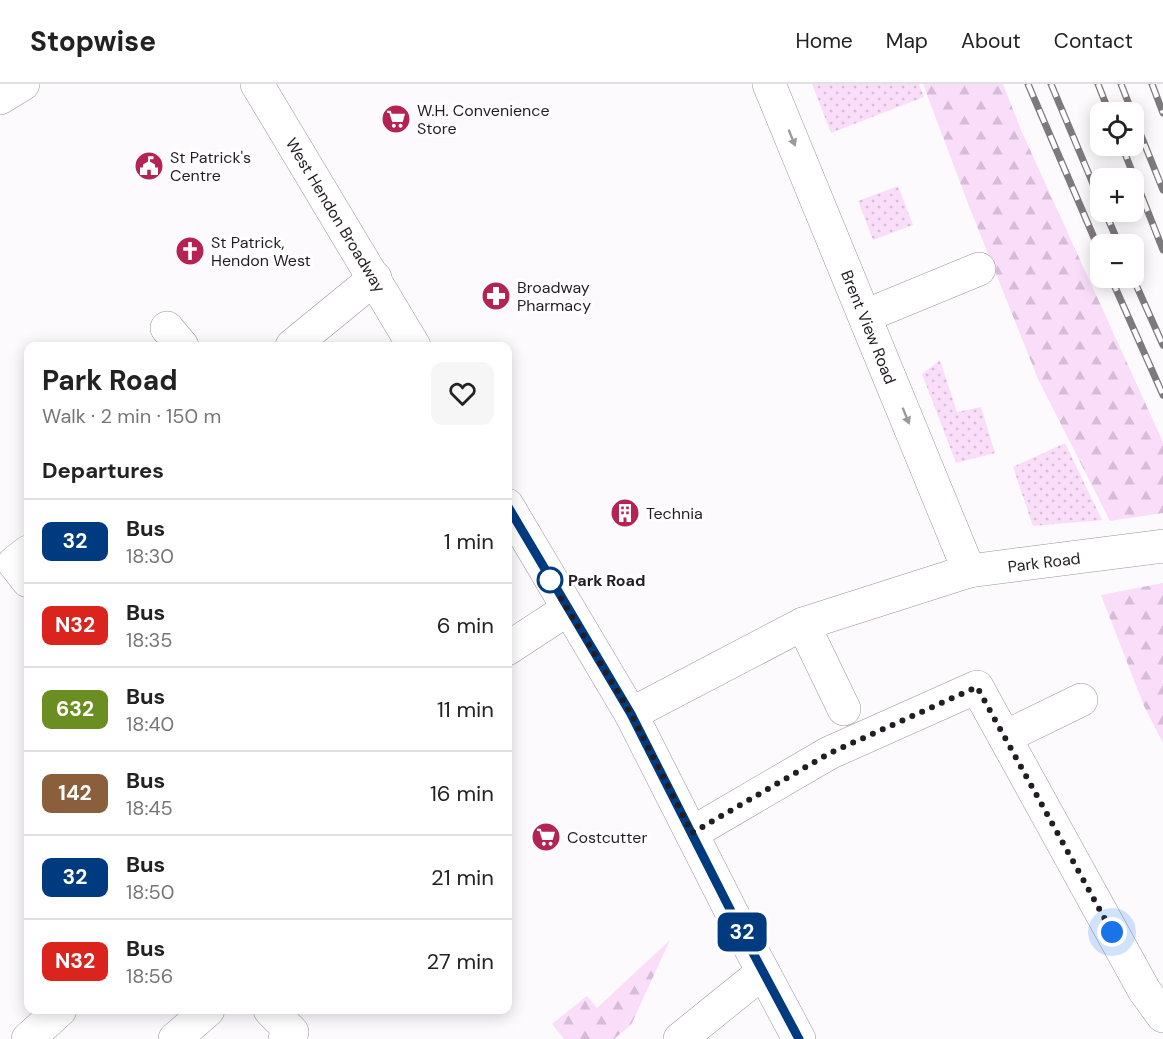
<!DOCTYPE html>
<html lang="en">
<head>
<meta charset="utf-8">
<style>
  :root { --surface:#fff; --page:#f6f6f6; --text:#222; --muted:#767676; --line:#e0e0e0 }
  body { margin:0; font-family:"DM Sans",sans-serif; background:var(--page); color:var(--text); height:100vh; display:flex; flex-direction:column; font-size:22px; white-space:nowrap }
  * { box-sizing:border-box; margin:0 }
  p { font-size:20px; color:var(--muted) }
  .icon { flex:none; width:33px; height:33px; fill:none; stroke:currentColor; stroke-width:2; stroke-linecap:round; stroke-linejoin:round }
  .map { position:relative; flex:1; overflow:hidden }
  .sheet { position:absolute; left:24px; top:258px; width:488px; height:672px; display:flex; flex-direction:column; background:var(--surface); border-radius:12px; box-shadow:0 3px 15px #0003 }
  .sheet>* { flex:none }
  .badge { padding:0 12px; border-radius:9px; font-size:21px; line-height:39px }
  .tools { position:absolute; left:1090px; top:18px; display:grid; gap:12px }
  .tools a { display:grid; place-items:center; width:54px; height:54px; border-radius:12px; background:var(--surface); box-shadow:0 3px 15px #0003; font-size:30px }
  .you { position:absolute; width:30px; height:30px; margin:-15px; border:4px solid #fff; border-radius:50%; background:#1a73e8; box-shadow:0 0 0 9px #1a73e833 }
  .map>.badge { position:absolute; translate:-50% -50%; box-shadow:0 0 0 3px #fff }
  h2 { padding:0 18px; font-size:22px; line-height:54px }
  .round { display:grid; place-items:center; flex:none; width:63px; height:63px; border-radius:12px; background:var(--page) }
  .summary { display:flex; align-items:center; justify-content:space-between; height:102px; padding:0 18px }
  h1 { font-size:28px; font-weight:700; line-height:45px }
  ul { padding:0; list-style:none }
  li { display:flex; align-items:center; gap:18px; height:84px; padding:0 18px; border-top:2px solid var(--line) }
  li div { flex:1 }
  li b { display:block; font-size:22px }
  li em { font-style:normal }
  li .badge { min-width:66px; font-weight:700; text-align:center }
  header { display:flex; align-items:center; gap:36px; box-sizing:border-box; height:84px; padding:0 30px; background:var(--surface); border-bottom:2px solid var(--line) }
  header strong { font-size:28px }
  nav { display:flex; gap:33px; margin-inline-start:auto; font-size:21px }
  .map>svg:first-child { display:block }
</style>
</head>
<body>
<header>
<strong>Stopwise</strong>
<nav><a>Home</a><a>Map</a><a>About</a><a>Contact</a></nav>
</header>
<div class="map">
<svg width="1163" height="955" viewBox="0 0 1163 955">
  <defs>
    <pattern id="grass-dots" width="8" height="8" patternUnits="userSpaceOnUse" patternTransform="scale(1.5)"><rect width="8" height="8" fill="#f9ddf9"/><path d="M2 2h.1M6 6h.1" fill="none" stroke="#d5bdd5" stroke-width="1.8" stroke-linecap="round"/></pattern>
    <pattern id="forest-firs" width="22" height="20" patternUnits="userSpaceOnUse" patternTransform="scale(1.5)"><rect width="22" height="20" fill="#f9ddf9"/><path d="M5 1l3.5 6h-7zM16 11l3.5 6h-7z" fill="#d5bdd5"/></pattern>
  </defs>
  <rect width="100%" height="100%" fill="#fdfafd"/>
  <!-- grass -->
  <g fill="url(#grass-dots)">
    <path d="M812 0H919L924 13 831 49Z"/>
    <path d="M898 102 913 141 873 156 858 117Z"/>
    <path d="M940 276 957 328 981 323 995 369 956 379 922 290Z"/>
    <path d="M1065 359 1102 436 1033 442 1013 383Z"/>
  </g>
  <!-- forest -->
  <g fill="url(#forest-firs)">
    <path d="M923 0H1003L1021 46 1163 358V429L1110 437 1038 295 969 122Z"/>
    <path d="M1163 499V659L1144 622 1101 511Z"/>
    <path d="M670 856 631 941 614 955H564L552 940 587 912 597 924Z"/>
  </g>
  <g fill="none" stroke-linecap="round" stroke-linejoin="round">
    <!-- minor casing -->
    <g stroke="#a092a0" stroke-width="34">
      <g id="minor">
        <path d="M769 0 969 487"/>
        <path d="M0 14 23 0"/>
        <path d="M865 232 979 185"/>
        <path d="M167 244 182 262"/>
        <path d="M292 262 375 194"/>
        <path d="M28 468 14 479 28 497"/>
        <path d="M803 540 844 625"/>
        <path d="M507 565 568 525"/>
        <path d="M631 630 803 540 969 487 1163 462"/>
        <path d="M1005 653 1081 616"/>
        <path d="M692 749 829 669 977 603 1144 906 1163 932"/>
        <path d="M270 926 292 948 285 955"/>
        <path d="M28 955 60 926"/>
        <path d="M175 955 208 926"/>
        <path d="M680 955 763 888"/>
      </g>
    </g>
    <!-- major casing -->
    <g stroke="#a092a0" stroke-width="34">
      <g id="major">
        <path d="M257 0 414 262"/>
        <path d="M507 421 631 630 737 839 799 955"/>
      </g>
    </g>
    <!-- minor -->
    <use href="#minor" stroke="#fff" stroke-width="33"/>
    <!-- major -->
    <use href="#major" stroke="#fff" stroke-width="33"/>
    <!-- rail casing -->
    <g stroke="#7d797d" stroke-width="7">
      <g id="rail">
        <path d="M1028 0 1101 170"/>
        <path d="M1051 0 1101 119"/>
        <path d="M1098 0 1109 28"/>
        <path d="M1121 0 1132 28"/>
        <path d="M1152 0 1163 29"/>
        <path d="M1134 34 1163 106"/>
        <path d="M1122 62 1163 166"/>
        <path d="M1105 128 1119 160"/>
        <path d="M1111 194 1163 311"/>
        <path d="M1133 194 1163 261"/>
      </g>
    </g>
    <!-- rail -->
    <use href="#rail" stroke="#fff" stroke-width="4.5" stroke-dasharray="14" stroke-linecap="butt"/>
  </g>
  <!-- one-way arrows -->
  <defs><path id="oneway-solid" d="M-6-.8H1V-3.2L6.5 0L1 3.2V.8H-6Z" transform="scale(1.5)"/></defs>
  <g fill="#9c999c">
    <use href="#oneway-solid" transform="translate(792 54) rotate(68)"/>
    <use href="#oneway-solid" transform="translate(906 332) rotate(68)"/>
  </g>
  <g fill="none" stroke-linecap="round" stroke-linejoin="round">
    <!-- line casing -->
    <g stroke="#fff" stroke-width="14">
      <path id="line" d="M507 421 631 630 737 839 799 955"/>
    </g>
    <!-- line -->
    <use href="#line" stroke="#003b80" stroke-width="9"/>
    <!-- walk -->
    <path stroke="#221d22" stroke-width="6" stroke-dasharray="0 10.8" d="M550 496 631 630 692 749 830 669 977 603 1112 848"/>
  </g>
  <!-- icons -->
  <defs>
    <g id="supermarket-disc" transform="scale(1.5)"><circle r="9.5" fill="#b42351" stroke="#fff"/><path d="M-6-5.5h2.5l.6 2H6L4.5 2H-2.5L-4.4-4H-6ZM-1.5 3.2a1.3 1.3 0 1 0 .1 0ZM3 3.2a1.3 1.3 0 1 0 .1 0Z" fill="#fff"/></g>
    <g id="civic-disc" transform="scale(1.5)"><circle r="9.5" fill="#b42351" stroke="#fff"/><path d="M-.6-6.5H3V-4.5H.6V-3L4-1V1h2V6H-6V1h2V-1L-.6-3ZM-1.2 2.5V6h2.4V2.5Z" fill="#fff"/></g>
    <g id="church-disc" transform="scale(1.5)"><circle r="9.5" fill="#b42351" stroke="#fff"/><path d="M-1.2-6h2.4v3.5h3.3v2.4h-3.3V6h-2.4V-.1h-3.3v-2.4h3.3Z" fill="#fff"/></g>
    <g id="pharmacy-disc" transform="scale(1.5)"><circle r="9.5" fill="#b42351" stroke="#fff"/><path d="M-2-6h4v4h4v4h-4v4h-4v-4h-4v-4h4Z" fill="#fff"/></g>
    <g id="building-disc" transform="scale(1.5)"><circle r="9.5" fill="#b42351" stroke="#fff"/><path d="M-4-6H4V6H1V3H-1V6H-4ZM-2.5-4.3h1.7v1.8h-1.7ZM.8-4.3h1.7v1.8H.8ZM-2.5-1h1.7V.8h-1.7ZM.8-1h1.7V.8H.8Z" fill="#fff"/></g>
  </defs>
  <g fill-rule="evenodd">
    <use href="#supermarket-disc" x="396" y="35"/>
    <use href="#civic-disc" x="149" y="82"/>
    <use href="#church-disc" x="190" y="167"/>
    <use href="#pharmacy-disc" x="496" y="212"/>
    <use href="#building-disc" x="625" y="429"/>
    <use href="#supermarket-disc" x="546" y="753"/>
  </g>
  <!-- markers -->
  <circle fill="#fff" stroke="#003b80" stroke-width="3" cx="550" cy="496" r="12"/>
  <g text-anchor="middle" stroke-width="6" stroke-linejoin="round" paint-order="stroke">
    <!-- poi labels -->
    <g font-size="16" fill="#221d22" stroke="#fff" text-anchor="start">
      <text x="417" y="32">W.H. Convenience<tspan x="417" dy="18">Store</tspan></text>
      <text x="170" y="79">St Patrick's<tspan x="170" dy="18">Centre</tspan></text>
      <text x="211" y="164">St Patrick,<tspan x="211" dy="18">Hendon West</tspan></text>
      <text x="517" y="209">Broadway<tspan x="517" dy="18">Pharmacy</tspan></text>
      <text x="646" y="435">Technia</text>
      <text x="567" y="759">Costcutter</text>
    </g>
    <!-- street labels -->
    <g font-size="16" fill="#221d22" stroke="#fff">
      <text transform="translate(336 131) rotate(59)" y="6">West Hendon Broadway</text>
      <text transform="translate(869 243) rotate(68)" y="6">Brent View Road</text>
      <text transform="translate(1044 478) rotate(-7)" y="6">Park Road</text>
    </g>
    <!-- stop labels -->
    <g font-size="16" font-weight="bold" fill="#221d22" stroke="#fff" text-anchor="start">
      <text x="568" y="502">Park Road</text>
    </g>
  </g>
</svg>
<div class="tools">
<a><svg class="icon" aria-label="locate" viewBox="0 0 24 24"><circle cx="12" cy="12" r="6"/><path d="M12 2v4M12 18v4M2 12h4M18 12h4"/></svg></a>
<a>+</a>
<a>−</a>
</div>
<div class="you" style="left:1112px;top:848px"></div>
<b class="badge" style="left:742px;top:848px;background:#003b80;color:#fff">32</b>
<section class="sheet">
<div class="summary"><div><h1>Park Road</h1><p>Walk · 2 min · 150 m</p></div><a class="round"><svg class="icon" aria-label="heart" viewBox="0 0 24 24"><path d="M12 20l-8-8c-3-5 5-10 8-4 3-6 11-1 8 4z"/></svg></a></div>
<h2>Departures</h2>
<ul>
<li><span class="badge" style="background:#003b80;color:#fff">32</span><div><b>Bus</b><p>18:30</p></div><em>1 min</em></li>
<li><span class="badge" style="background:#dc241f;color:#fff">N32</span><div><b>Bus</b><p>18:35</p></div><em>6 min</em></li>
<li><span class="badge" style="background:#6b8e23;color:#fff">632</span><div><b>Bus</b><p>18:40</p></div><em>11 min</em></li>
<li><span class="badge" style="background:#8b5e3c;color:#fff">142</span><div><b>Bus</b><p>18:45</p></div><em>16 min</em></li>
<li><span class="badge" style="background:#003b80;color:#fff">32</span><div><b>Bus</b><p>18:50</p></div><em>21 min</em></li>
<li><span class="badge" style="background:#dc241f;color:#fff">N32</span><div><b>Bus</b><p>18:56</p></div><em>27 min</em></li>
</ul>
</section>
</div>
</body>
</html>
